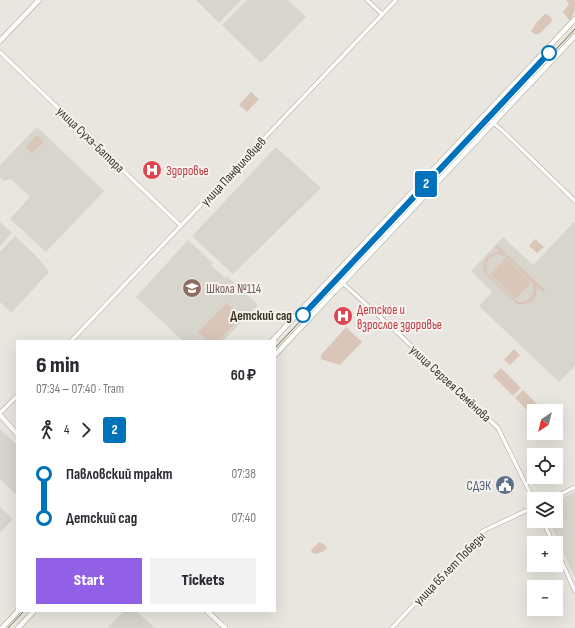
<!DOCTYPE html>
<html lang="en">
<head>
<meta charset="utf-8">
<style>
  :root { --surface:#fff; --page:#f2f2f3; --text:#2b2b33; --muted:#7c7c81; --accent:#9160e6 }
  body { margin:0; font-family:"Sofia Sans Condensed",sans-serif; background:var(--page); color:var(--text); height:100vh; display:flex; flex-direction:column; font-size:15px; white-space:nowrap }
  * { box-sizing:border-box; margin:0 }
  p { font-size:13px; color:var(--muted) }
  .icon { flex:none; width:22px; height:22px; fill:none; stroke:currentColor; stroke-width:2; stroke-linecap:round; stroke-linejoin:round }
  .map { position:relative; flex:1; overflow:hidden }
  .drawer { position:absolute; left:16px; top:340px; width:260px; height:272px; display:flex; flex-direction:column; background:var(--surface); border-radius:0px; box-shadow:0 4px 16px #0002 }
  .drawer>* { flex:none }
  .badge { padding:0 8px; border-radius:3px; font-size:14px; line-height:26px }
  .needle { width:26px; rotate:215deg }
  .tools { position:absolute; left:527px; top:404px; display:grid; gap:8px }
  .tools a { display:grid; place-items:center; width:36px; height:36px; border-radius:0px; background:var(--surface); box-shadow:0 4px 16px #0002; font-size:20px }
  .map>.badge { position:absolute; translate:-50% -50%; box-shadow:0 0 0 2px #fff }
  .legs { display:flex; align-items:center; gap:6px; height:44px; padding:0 20px; font-size:13px }
  .legs p { margin-inline-start:auto }
  .head { display:flex; align-items:center; justify-content:space-between; height:68px; padding:0 20px }
  h1 { font-size:22px; font-weight:800; line-height:30px }
  .primary-button { display:flex; gap:8px; margin-top:auto; padding:8px 20px }
  .primary-button a { flex:1; height:46px; border-radius:0px; background:var(--accent); color:#fff; font-size:16px; font-weight:800; line-height:46px; text-align:center }
  .primary-button a+a { background:var(--page); color:var(--text) }
  ul { padding:0 20px; list-style:none }
  li { display:flex; align-items:center; gap:14px; height:44px; font-size:15px }
  li i { display:grid; place-items:center; width:6px; height:100%; margin:0 5px; background:currentColor }
  li i::after { content:''; width:10px; height:10px; margin:-5px; border:3px solid; border-radius:50%; background:var(--surface) }
  li p { margin-inline-start:auto }
  li:first-child i { background:linear-gradient(#0000 50%,currentColor 0) }
  li:last-child i { background:linear-gradient(currentColor 50%,#0000 0) }
  .map>svg:first-child { display:block }
</style>
</head>
<body>
<div class="map">
<svg width="575" height="628" viewBox="0 0 575 628">
  <rect width="100%" height="100%" fill="#e9e6df"/>
  <!-- built -->
  <g fill="#d8d5cd">
    <path d="M196 0H241L219 23Z"/>
    <path d="M247 0H288L306 17 261 63 222 25Z"/>
    <path d="M37 127 104 191 46 252 10 219 30 197 11 179 4 181 0 177V165Z"/>
    <path d="M276 147 321 188 233 274 192 236Z"/>
    <path d="M0 222 12 233 0 246Z"/>
    <path d="M574 222 575 223V366L559 382 479 306 492 292 471 271 503 237 533 265Z"/>
    <path d="M15 236 38 258 49 272 11 313 0 302V252Z"/>
    <path d="M188 240 213 263 211 265 225 278 227 276 258 305 223 341H183L136 297Z"/>
    <path d="M0 429 17 445V495L0 479Z"/>
    <path d="M575 492V578L549 521H556V501Z"/>
    <path d="M0 507 13 519 0 533Z"/>
    <path d="M124 611H136L155 628H107Z"/>
  </g>
  <!-- green -->
  <g fill="#d9c6b9" fill-rule="evenodd">
    <path d="M566 0H575C575 7 575 14 570 20L568 19 563 12 569 4Z"/>
    <path d="M545 14C549 14 552 18 552 21 551 23 549 24 547 26 542 30 541 36 534 34L531 31 536 23Z"/>
    <path d="M251 92 259 99 247 112 239 105Z"/>
    <path d="M37 135 44 142 32 153 26 147Z"/>
    <path d="M535 239 544 247 537 253 529 246Z"/>
    <path d="M497 245 545 290 543 292 537 288 536 296 533 300 526 304H517L484 273C481 261 488 253 500 251L495 247ZM496 254 505 256 532 283 534 291 530 299 523 302 516 301 488 274 486 268 488 260Z"/>
    <path d="M506 258 531 283 515 299 490 274Z"/>
    <path d="M227 303 241 317 218 341H208L198 332Z"/>
    <path d="M346 327 362 342 340 365 321 359V355Z"/>
    <path d="M514 349 520 355 510 365 504 360Z"/>
    <path d="M501 368 521 388 513 396 493 376Z"/>
    <path d="M523 390 539 406 531 414 515 398Z"/>
    <path d="M319 542 324 544 327 548C322 552 318 556 311 552L312 549Z"/>
  </g>
  <g fill="none" stroke-linecap="round" stroke-linejoin="round">
    <!-- street casing -->
    <g stroke="#a9a69b" stroke-width="4.5">
      <g id="street">
        <path d="M367 0 382 14"/>
        <path d="M0 52 181 226"/>
        <path d="M485 116 503 131 575 201"/>
        <path d="M334 275 401 336 498 428 534 501"/>
        <path d="M71 341 396 0"/>
        <path d="M0 413 17 396"/>
        <path d="M551 499 575 487"/>
        <path d="M543 521 553 543"/>
        <path d="M556 549 575 591"/>
        <path d="M392 628 483 531 534 507"/>
      </g>
    </g>
    <!-- secondary casing -->
    <g stroke="#aba696" stroke-width="5.5">
      <g id="secondary">
        <path d="M0 41 39 0"/>
        <path d="M524 74 532 82"/>
        <path d="M272 341 575 19"/>
        <path d="M275 355 575 36"/>
        <path d="M0 415 17 434"/>
        <path d="M207 611 225 628"/>
        <path d="M2 628 18 611"/>
        <path d="M18 628 34 611"/>
      </g>
    </g>
    <!-- street -->
    <use href="#street" stroke="#fff" stroke-width="3.5"/>
    <!-- secondary -->
    <use href="#secondary" stroke="#fff" stroke-width="4.5"/>
    <!-- tram -->
    <g stroke="#73705c" stroke-width="1">
      <path d="M275 348 575 29"/>
      <path d="M8 628 24 611"/>
    </g>
  </g>
  <g fill="none" stroke-linecap="round" stroke-linejoin="round">
    <!-- line-1 casing -->
    <g stroke="#fff" stroke-width="9">
      <path id="line-1" d="M303 315 549 53"/>
    </g>
    <!-- line-1 -->
    <use href="#line-1" stroke="#0072bc" stroke-width="6"/>
  </g>
  <!-- icons -->
  <defs>
    <g id="hospital-disc" transform="scale(1)"><circle r="9.5" fill="#e0444e" stroke="#f6f3ef"/><path d="M-5-5h3v3.5h4V-5h3V5h-3V1.5h-4V5h-3Z" fill="#fff"/></g>
    <g id="school-disc" transform="scale(1)"><circle r="9.5" fill="#8d6e63" stroke="#f6f3ef"/><path d="M0-5L7-2L0 1L-7-2ZM-4 1L0 2.5L4 1V4Q0 6-4 4Z" fill="#fff"/></g>
    <g id="civic-disc" transform="scale(1)"><circle r="9.5" fill="#5c6f8a" stroke="#f6f3ef"/><path d="M-.6-6.5H3V-4.5H.6V-3L4-1V1h2V6H-6V1h2V-1L-.6-3ZM-1.2 2.5V6h2.4V2.5Z" fill="#fff"/></g>
  </defs>
  <g fill-rule="evenodd">
    <use href="#hospital-disc" x="152" y="170"/>
    <use href="#school-disc" x="192" y="288"/>
    <use href="#hospital-disc" x="343" y="316"/>
    <use href="#civic-disc" x="505" y="485"/>
  </g>
  <!-- markers -->
  <g fill="#fff" stroke="#0072bc" stroke-width="2">
    <circle cx="549" cy="53" r="7"/>
    <circle cx="303" cy="315" r="7"/>
  </g>
  <g text-anchor="middle" stroke-width="4" stroke-linejoin="round" paint-order="stroke">
    <!-- street labels -->
    <g font-size="13" fill="#373421" stroke="#f6f3ef">
      <text transform="translate(91 139) rotate(44)" y="5">улица Сухэ-Батора</text>
      <text transform="translate(233 171) rotate(-47)" y="5">улица Панфиловцев</text>
      <text transform="translate(451 383) rotate(43)" y="5">улица Сергея Семёнова</text>
      <text transform="translate(449 568) rotate(-46)" y="5">улица 65 лет Победы</text>
    </g>
    <!-- health labels -->
    <g font-size="13" fill="#be3a42" stroke="#f6f3ef" text-anchor="start">
      <text x="166" y="175">Здоровье</text>
      <text x="357" y="314">Детское и<tspan x="357" dy="15">взрослое здоровье</tspan></text>
    </g>
    <!-- education labels -->
    <g font-size="13" fill="#785e54" stroke="#f6f3ef" text-anchor="start">
      <text x="206" y="293">Школа №114</text>
    </g>
    <!-- stop labels -->
    <g font-size="13" font-weight="bold" fill="#373421" stroke="#f6f3ef" text-anchor="end">
      <text x="292" y="320">Детский сад</text>
    </g>
    <!-- service labels -->
    <g font-size="13" fill="#4e5e75" stroke="#f6f3ef" text-anchor="end">
      <text x="491" y="490">СДЭК</text>
    </g>
  </g>
</svg>
<div class="tools">
<a><svg class="needle" viewBox="-14 -14 28 28"><path d="M0-13l5 13h-10z" fill="#e53935"/><path d="M0 13l5-13h-10z" fill="#7c7c81"/></svg></a>
<a><svg class="icon" aria-label="locate" viewBox="0 0 24 24"><circle cx="12" cy="12" r="6"/><path d="M12 2v4M12 18v4M2 12h4M18 12h4"/></svg></a>
<a><svg class="icon" aria-label="layers" viewBox="0 0 24 24"><path d="M12 4l9 5-9 5-9-5zM3 14l9 5 9-5"/></svg></a>
<a>+</a>
<a>−</a>
</div>
<b class="badge" style="left:426px;top:184px;background:#0072bc;color:#fff">2</b>
<section class="drawer">
<div class="head"><div><h1>6 min</h1><p>07:34 – 07:40 · Tram</p></div><b>60 ₽</b></div>
<div class="legs"><svg class="icon" aria-label="walk" viewBox="0 0 24 24"><circle cx="13" cy="4" r="2"/><path d="M13 8l-2 6 4 7M11 14l-3 7M7 12l3-4h3l4 4"/></svg>4<svg class="icon" aria-label="forward" viewBox="0 0 24 24"><path d="M9 5l7 7-7 7"/></svg><b class="badge" style="background:#0072bc;color:#fff">2</b></div>
<ul>
<li><i style="color:#0072bc"></i><b>Павловский тракт</b><p>07:38</p></li>
<li><i style="color:#0072bc"></i><b>Детский сад</b><p>07:40</p></li>
</ul>
<div class="primary-button"><a>Start</a><a>Tickets</a></div>
</section>
</div>
</body>
</html>
